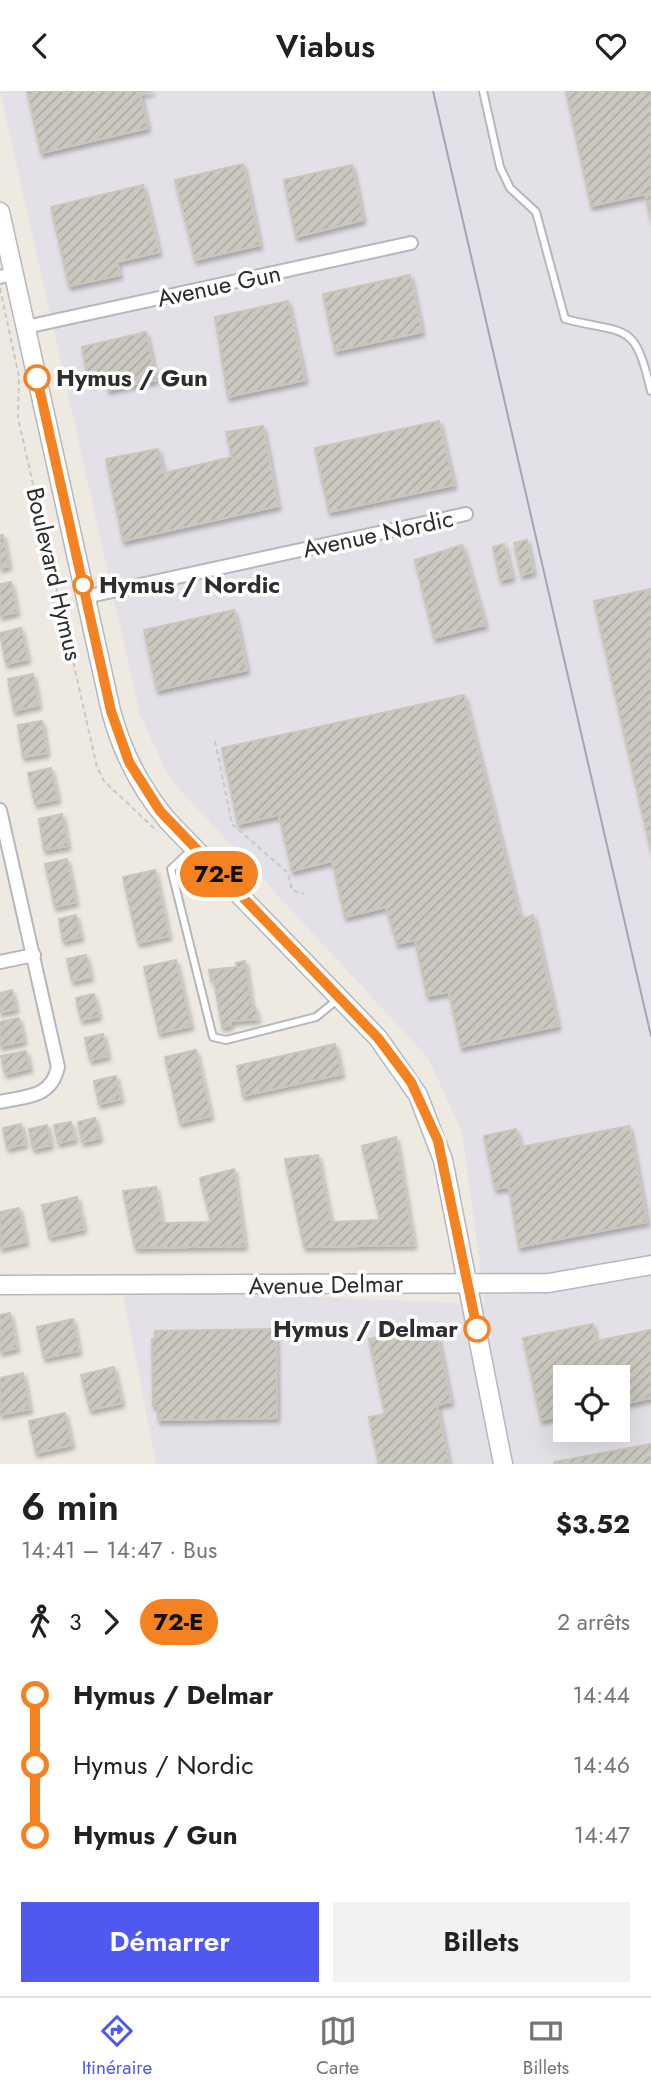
<!DOCTYPE html>
<html lang="fr">
<head>
<meta charset="utf-8">
<style>
  :root { --surface:#fff; --page:#f2f2f2; --text:#202124; --muted:#757577; --line:#e0e0e0; --accent:#4f59ed }
  body { margin:0; font-family:Jost,sans-serif; background:var(--page); color:var(--text); height:100vh; display:flex; flex-direction:column; font-size:26px; white-space:nowrap }
  * { box-sizing:border-box; margin:0 }
  p { font-size:23px; color:var(--muted) }
  .icon { flex:none; width:38px; height:38px; fill:none; stroke:currentColor; stroke-width:2; stroke-linecap:round; stroke-linejoin:round }
  .map { position:relative; height:1373px; overflow:hidden }
  .panel { display:flex; flex-direction:column; background:var(--surface); flex:1 }
  .panel>* { flex:none }
  .badge { padding:0 14px; border-radius:23px; font-size:24px; line-height:46px }
  .tools { position:absolute; left:553px; top:1274px; display:grid; gap:14px }
  .tools a { display:grid; place-items:center; width:77px; height:77px; border-radius:0px; background:var(--surface); box-shadow:0 7px 28px #0002; font-size:35px }
  .map>.badge { position:absolute; translate:-50% -50%; box-shadow:0 0 0 4px #fff }
  .legs { display:flex; align-items:center; gap:10px; height:77px; padding:0 21px; font-size:23px }
  .legs p { margin-inline-start:auto }
  .headline { display:flex; align-items:center; justify-content:space-between; height:119px; padding:0 21px }
  h1 { font-size:38px; font-weight:600; line-height:52px }
  .cta { display:flex; gap:14px; margin-top:auto; padding:14px 21px }
  .cta a { flex:1; height:80px; border-radius:0px; background:var(--accent); color:#fff; font-size:28px; font-weight:600; line-height:80px; text-align:center }
  .cta a+a { background:var(--page); color:var(--text) }
  ul { padding:0 21px; list-style:none }
  li { display:flex; align-items:center; gap:24px; height:70px; font-size:26px }
  li i { display:grid; place-items:center; width:10px; height:100%; margin:0 9px; background:currentColor }
  li i::after { content:''; width:18px; height:18px; margin:-9px; border:5px solid; border-radius:50%; background:var(--surface) }
  li p { margin-inline-start:auto }
  li:first-child i { background:linear-gradient(#0000 50%,currentColor 0) }
  li:last-child i { background:linear-gradient(currentColor 50%,#0000 0) }
  header { display:flex; justify-content:space-between; align-items:center; height:91px; padding:0 21px; background:var(--surface); font-size:32px; font-weight:600 }
  .menu { display:flex; justify-content:space-around; align-items:center; height:98px; border-top:2px solid var(--line); background:var(--surface); font-size:19px; color:var(--muted) }
  .menu a { display:grid; justify-items:center; gap:4px }
  .menu .on { color:var(--accent) }
  .map>svg:first-child { display:block }
</style>
</head>
<body>
<header><svg class="icon" aria-label="back" viewBox="0 0 24 24"><path d="M15 5l-7 7 7 7"/></svg>Viabus<svg class="icon" aria-label="heart" viewBox="0 0 24 24"><path d="M12 20l-8-8c-3-5 5-10 8-4 3-6 11-1 8 4z"/></svg></header>
<div class="map">
<svg width="651" height="1373" viewBox="0 0 651 1373">
  <defs>
    <pattern id="building-hatch" width="6" height="6" patternUnits="userSpaceOnUse" patternTransform="scale(1.75)"><rect width="6" height="6" fill="#cac8bf"/><path d="M-1 1l2-2M0 6l6-6M5 7l2-2" fill="none" stroke="#aeaca4"/></pattern>
    <filter id="shadow"><feDropShadow dx="2" dy="4" stdDeviation="2" flood-color="#0004"/></filter>
  </defs>
  <rect width="100%" height="100%" fill="#eeeae1"/>
  <!-- industrial -->
  <path fill="#e3e1e7" fill-rule="evenodd" d="M0 0H651V1373H156L122 1198 485 1213 462 1041 428 967 170 688 140 624ZM565 1286H618V1339H565Z"/>
  <!-- building -->
  <g fill="url(#building-hatch)" stroke="#c9c6bb" stroke-width="2" filter="url(#shadow)">
    <path d="M27 0H153L140 3 148 37 41 62Z"/>
    <path d="M566 0H651V102L591 115Z"/>
    <path d="M243 73 260 154 195 169 175 89Z"/>
    <path d="M352 74 363 129 296 146 284 89Z"/>
    <path d="M143 94 159 161 117 171 120 184 69 195 51 116Z"/>
    <path d="M651 102V129L645 103Z"/>
    <path d="M410 184 422 241 335 260 323 203Z"/>
    <path d="M288 210 305 289 228 306 215 226Z"/>
    <path d="M146 241 156 289 108 299 106 287 89 292 82 256Z"/>
    <path d="M439 330 454 394 329 421 315 357Z"/>
    <path d="M263 335 278 415 123 450 106 368 158 358 164 382 232 366 226 341Z"/>
    <path d="M0 444H3L9 475 0 477Z"/>
    <path d="M527 449 533 481 521 484 514 452Z"/>
    <path d="M504 453 512 486 500 489 493 456Z"/>
    <path d="M462 454 485 534 434 547 415 469Z"/>
    <path d="M11 491 17 521 0 525V493Z"/>
    <path d="M651 498V760L594 510Z"/>
    <path d="M234 519 247 579 157 599 144 539Z"/>
    <path d="M21 537 28 568 6 573 0 542Z"/>
    <path d="M33 583 39 614 14 620 8 588Z"/>
    <path d="M464 604 521 829 533 824 558 935 461 956 449 901 427 905 415 849 397 853 386 816 345 826 332 770 292 780 279 724 238 733 222 657Z"/>
    <path d="M42 630 47 662 23 666 18 634Z"/>
    <path d="M51 677 58 708 35 713 28 682Z"/>
    <path d="M62 723 68 755 44 759 39 728Z"/>
    <path d="M67 768 76 811 55 816 45 773Z"/>
    <path d="M155 779 169 845 138 852 123 786Z"/>
    <path d="M76 824 81 846 63 850 59 828Z"/>
    <path d="M86 864 91 886 72 890 67 868Z"/>
    <path d="M176 869 191 935 159 942 144 876Z"/>
    <path d="M245 870 252 917 255 916 258 928 230 930 231 934 222 936 214 889H211L209 879 237 876 236 872Z"/>
    <path d="M12 899 16 918 0 921V902Z"/>
    <path d="M94 903 99 925 81 929 76 907Z"/>
    <path d="M19 927 24 950 0 955V931Z"/>
    <path d="M103 943 108 965 90 969 85 947Z"/>
    <path d="M335 953 342 983 243 1005 237 975Z"/>
    <path d="M196 959 211 1025 180 1032 165 966Z"/>
    <path d="M26 960 30 977 5 983 1 965Z"/>
    <path d="M116 985 121 1008 99 1013 94 990Z"/>
    <path d="M95 1027 100 1047 82 1051 78 1031Z"/>
    <path d="M71 1031 75 1048 58 1052 54 1034Z"/>
    <path d="M21 1033 25 1053 7 1057 3 1037Z"/>
    <path d="M47 1034 51 1054 33 1058 29 1038Z"/>
    <path d="M629 1035 647 1131 519 1156 509 1096 495 1098 484 1045 516 1038 521 1056Z"/>
    <path d="M396 1046 414 1154 304 1156 285 1068 318 1064 331 1131 380 1129 362 1055Z"/>
    <path d="M234 1078 245 1155 135 1157 123 1100 156 1096 162 1132 211 1131 200 1087Z"/>
    <path d="M77 1106 84 1138 49 1146 42 1114Z"/>
    <path d="M19 1117 26 1151 0 1157V1121Z"/>
    <path d="M10 1222 17 1257 0 1261V1224Z"/>
    <path d="M73 1228 79 1260 44 1267 37 1236Z"/>
    <path d="M593 1233 596 1250 651 1239V1307L618 1314V1286H565V1324L541 1329 523 1247Z"/>
    <path d="M435 1234 451 1311 437 1314 449 1373H379L369 1326 385 1323 369 1248Z"/>
    <path d="M276 1238 277 1327 158 1329V1315H153L152 1248H155V1240Z"/>
    <path d="M114 1276 122 1312 90 1319 81 1284Z"/>
    <path d="M23 1282 30 1318 0 1324V1287Z"/>
    <path d="M65 1322 72 1354 36 1362 29 1330Z"/>
    <path d="M651 1353V1373H554V1371Z"/>
  </g>
  <g fill="none" stroke-linecap="round" stroke-linejoin="round">
    <!-- lane casing -->
    <g stroke="#b5b6bf" stroke-width="10">
      <g id="lane">
        <path d="M483 0 500 76 510 97 536 121 565 228C628 244 634 229 651 300"/>
        <path d="M192 758 171 778 213 946 226 949 316 926 337 909"/>
      </g>
    </g>
    <!-- street casing -->
    <g stroke="#b5b6bf" stroke-width="16">
      <g id="street">
        <path d="M0 186 14 183"/>
        <path d="M26 236 411 152"/>
        <path d="M85 506 466 423"/>
        <path d="M0 719 58 976C51 1007 27 1005 0 1011"/>
        <path d="M0 871 34 864"/>
      </g>
    </g>
    <!-- secondary casing -->
    <g stroke="#b5b6bf" stroke-width="21">
      <g id="secondary">
        <path d="M0 121 111 620C122 661 140 697 168 730L378 947 418 1004 443 1069 503 1373"/>
        <path d="M0 1194 549 1192 651 1174"/>
      </g>
    </g>
    <!-- path -->
    <g stroke="#c8c8c8" stroke-width="2" stroke-dasharray="5 3.5" stroke-linecap="butt">
      <path d="M0 197 19 286 18 327 97 676 104 690 157 740"/>
      <path d="M215 650 232 733 288 782 292 799 304 803"/>
    </g>
    <!-- lane -->
    <use href="#lane" stroke="#fff" stroke-width="6"/>
    <!-- street -->
    <use href="#street" stroke="#fff" stroke-width="12"/>
    <!-- secondary -->
    <use href="#secondary" stroke="#fff" stroke-width="18"/>
    <!-- tram -->
    <path stroke="#a4a4b6" stroke-width="2" d="M433 0 651 945"/>
  </g>
  <g fill="none" stroke-linecap="round" stroke-linejoin="round">
    <!-- line-1 casing -->
    <g stroke="#fff" stroke-width="16">
      <path id="line-1" d="M37 287 111 620 129 671 160 720 378 947 411 991 438 1050 477 1238"/>
    </g>
    <!-- line-1 -->
    <use href="#line-1" stroke="#f58220" stroke-width="10"/>
  </g>
  <!-- markers -->
  <g fill="#fff" stroke="#f58220" stroke-width="3.5">
    <circle cx="37" cy="287" r="12"/>
    <circle cx="83" cy="494" r="9"/>
    <circle cx="477" cy="1238" r="12"/>
  </g>
  <g text-anchor="middle" stroke-width="7" stroke-linejoin="round" paint-order="stroke">
    <!-- street labels -->
    <g font-size="24" fill="#2d2d2d" stroke="#fff">
      <text transform="translate(219 195) rotate(-12)" y="8">Avenue Gun</text>
      <text transform="translate(378 443) rotate(-12)" y="8">Avenue Nordic</text>
      <text transform="translate(54 483) rotate(77)" y="8">Boulevard Hymus</text>
      <text transform="translate(326 1194) rotate(-1)" y="8">Avenue Delmar</text>
    </g>
    <!-- stop labels -->
    <g font-size="24" font-weight="bold" fill="#2d2d2d" stroke="#fff" text-anchor="start">
      <text x="56" y="295">Hymus / Gun</text>
      <text x="99" y="502">Hymus / Nordic</text>
      <text x="458" y="1246" text-anchor="end">Hymus / Delmar</text>
    </g>
  </g>
</svg>
<div class="tools">
<a><svg class="icon" aria-label="locate" viewBox="0 0 24 24"><circle cx="12" cy="12" r="6"/><path d="M12 2v4M12 18v4M2 12h4M18 12h4"/></svg></a>
</div>
<b class="badge" style="left:219px;top:783px;background:#f58220;color:#111">72-E</b>
</div>
<section class="panel">
<div class="headline"><div><h1>6 min</h1><p>14:41 – 14:47 · Bus</p></div><b>$3.52</b></div>
<div class="legs"><svg class="icon" aria-label="walk" viewBox="0 0 24 24"><circle cx="13" cy="4" r="2"/><path d="M13 8l-2 6 4 7M11 14l-3 7M7 12l3-4h3l4 4"/></svg>3<svg class="icon" aria-label="forward" viewBox="0 0 24 24"><path d="M9 5l7 7-7 7"/></svg><b class="badge" style="background:#f58220;color:#111">72-E</b><p>2 arrêts</p></div>
<ul>
<li><i style="color:#f58220"></i><b>Hymus / Delmar</b><p>14:44</p></li>
<li><i style="color:#f58220"></i><span>Hymus / Nordic</span><p>14:46</p></li>
<li><i style="color:#f58220"></i><b>Hymus / Gun</b><p>14:47</p></li>
</ul>
<div class="cta"><a>Démarrer</a><a>Billets</a></div>
</section>
<nav class="menu">
<a class="on"><svg class="icon" aria-label="directions" viewBox="0 0 24 24"><path d="M12 3l9 9-9 9-9-9zM9 14v-3h6M13 9l2 2-2 2"/></svg>Itinéraire</a>
<a><svg class="icon" aria-label="map" viewBox="0 0 24 24"><path d="M3 6l6-2 6 2 6-2v14l-6 2-6-2-6 2zM9 4v14M15 6v14"/></svg>Carte</a>
<a><svg class="icon" aria-label="tickets" viewBox="0 0 24 24"><path d="M3 7h18v10H3zM15 7v10"/></svg>Billets</a>
</nav>
</body>
</html>
